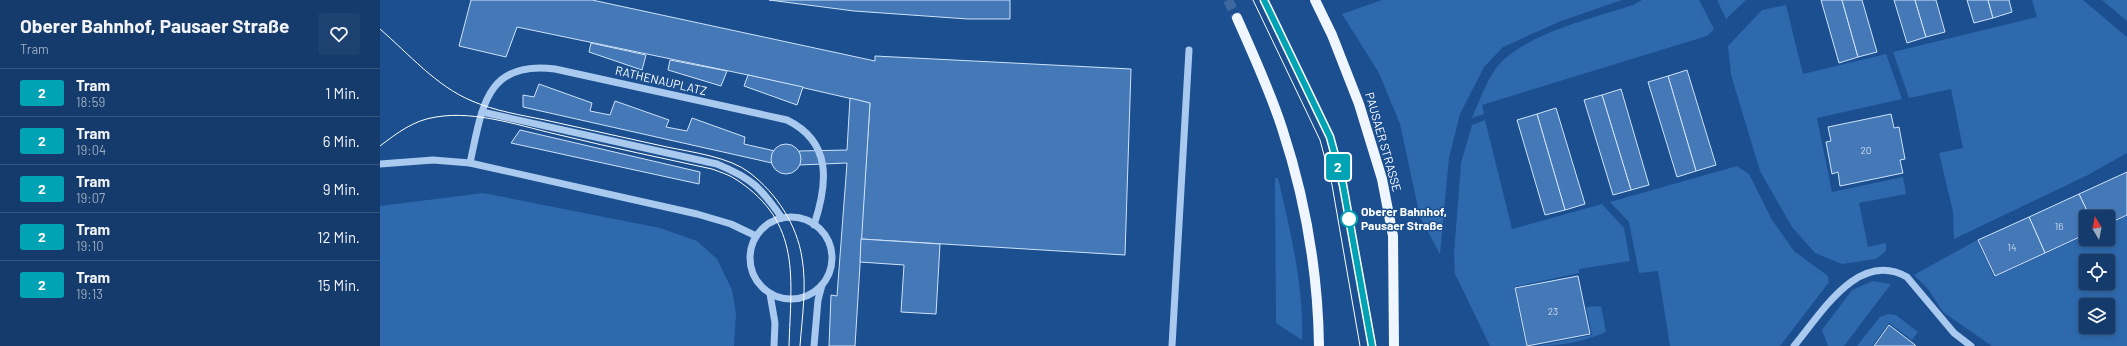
<!DOCTYPE html>
<html lang="de">
<head>
<meta charset="utf-8">
<style>
  :root { --surface:#143b6b; --page:#1d4271; --text:#f1f3f6; --muted:#9dadc1; --line:#33557e }
  body { margin:0; font-family:Barlow,sans-serif; background:var(--page); color:var(--text); height:100vh; display:flex; flex-direction:column; font-size:15px; white-space:nowrap }
  * { box-sizing:border-box; margin:0 }
  p { font-size:13px; color:var(--muted) }
  .icon { flex:none; width:22px; height:22px; fill:none; stroke:currentColor; stroke-width:2; stroke-linecap:round; stroke-linejoin:round }
  .map { position:relative; flex:1; overflow:hidden }
  .details { display:flex; flex-direction:column; background:var(--surface); width:380px }
  .details>* { flex:none }
  .badge { padding:0 8px; border-radius:3px; font-size:14px; line-height:26px }
  .needle { width:26px; rotate:350deg }
  .controls { position:absolute; left:1699px; top:210px; display:grid; gap:8px }
  .controls a { display:grid; place-items:center; width:36px; height:36px; border-radius:4px; background:var(--surface); box-shadow:0 2px 6px #0003,0 0 0 1px var(--line); font-size:20px }
  .map>.badge { position:absolute; translate:-50% -50%; box-shadow:0 0 0 2px #fff }
  .round { display:grid; place-items:center; flex:none; width:42px; height:42px; border-radius:4px; background:var(--page) }
  .headline { display:flex; align-items:center; justify-content:space-between; height:68px; padding:0 20px }
  h1 { font-size:19px; font-weight:700; line-height:30px }
  ul { padding:0; list-style:none }
  li { display:flex; align-items:center; gap:12px; height:48px; padding:0 20px; border-top:1px solid var(--line) }
  li div { flex:1 }
  li b { display:block; font-size:15px }
  li em { font-style:normal }
  li .badge { min-width:44px; font-weight:700; text-align:center }
  main { display:flex; flex:1; min-height:0 }
  .map>svg:first-child { display:block }
</style>
</head>
<body>
<main>
<section class="details">
<div class="headline"><div><h1>Oberer Bahnhof, Pausaer Straße</h1><p>Tram</p></div><a class="round"><svg class="icon" aria-label="heart" viewBox="0 0 24 24"><path d="M12 20l-8-8c-3-5 5-10 8-4 3-6 11-1 8 4z"/></svg></a></div>
<ul>
<li><span class="badge" style="background:#00a3b4;color:#fff">2</span><div><b>Tram</b><p>18:59</p></div><em>1 Min.</em></li>
<li><span class="badge" style="background:#00a3b4;color:#fff">2</span><div><b>Tram</b><p>19:04</p></div><em>6 Min.</em></li>
<li><span class="badge" style="background:#00a3b4;color:#fff">2</span><div><b>Tram</b><p>19:07</p></div><em>9 Min.</em></li>
<li><span class="badge" style="background:#00a3b4;color:#fff">2</span><div><b>Tram</b><p>19:10</p></div><em>12 Min.</em></li>
<li><span class="badge" style="background:#00a3b4;color:#fff">2</span><div><b>Tram</b><p>19:13</p></div><em>15 Min.</em></li>
</ul>
</section>
<div class="map">
<svg width="1747" height="346" viewBox="0 0 1747 346">
  <rect width="100%" height="100%" fill="#1b4f8f"/>
  <!-- green -->
  <g fill="#2e69ad" fill-rule="evenodd">
    <path d="M1002 0H1242L1181 21 1123 47 1104 67 1080 114 1069 158 1060 254 1040 217 1020 124 999 73 962 14Z"/>
    <path d="M1262 0H1319L1334 29 1327 36 1102 105 1104 114 1092 118C1099 102 1105 85 1114 71 1138 35 1214 18 1253 5Z"/>
    <path d="M1337 0H1366L1346 19Z"/>
    <path d="M1652 0H1703L1747 37V153L1708 175 1574 239 1573 212 1559 153 1583 148 1571 89 1529 98 1513 52 1657 17Z"/>
    <path d="M1722 0H1747V21Z"/>
    <path d="M1406 5 1423 74 1506 54 1522 99 1437 118 1452 192 1523 177 1526 194 1479 203 1488 247 1506 243V251L1496 259 1462 264 1435 253 1412 227 1380 171 1351 75 1348 46 1382 10Z"/>
    <path d="M1105 120 1132 229 1222 204 1244 228 1250 261 1199 269V273L1134 287 1146 346H1110L1075 274 1074 254 1081 163 1092 125Z"/>
    <path d="M1357 166 1369 174 1392 220 1414 251 1448 276 1449 282 1400 346H1290L1278 271 1259 273 1249 222 1230 202Z"/>
    <path d="M895 178H898C910 230 924 286 922 340L896 323Z"/>
    <path d="M103 193 280 228 317 241 337 259 352 290 356 313 354 346H0V206Z"/>
    <path d="M1747 216V346H1612L1563 312 1548 289 1534 275 1597 240 1614 277 1706 235V239H1728V225ZM1706 261H1728V283H1706ZM1706 305H1728V327H1706Z"/>
    <path d="M1493 281 1511 284 1464 346H1448L1442 330 1472 290Z"/>
    <path d="M1221 306 1226 332C1204 341 1181 346 1157 346L1212 335 1206 307Z"/>
    <path d="M1508 314 1516 315 1538 332 1532 340 1509 323 1492 346H1477L1500 317Z"/>
  </g>
  <!-- building -->
  <g fill="#4478b7" stroke="#cfe3fa">
    <path d="M91 0H212L495 61V56L751 69 745 255 481 239 490 103 368 75 137 27 126 57 79 46Z"/>
    <path d="M389 0H630V19H588L474 11Z"/>
    <path d="M1441 0H1462L1478 57 1459 63Z"/>
    <path d="M1462 0H1482L1497 52 1478 57Z"/>
    <path d="M1514 0H1535L1546 37 1527 43Z"/>
    <path d="M1535 0H1556L1565 32 1546 37Z"/>
    <path d="M1587 0H1608L1613 18 1594 23Z"/>
    <path d="M1608 0H1629L1632 12 1613 18Z"/>
    <path d="M211 43 266 55 262 70 209 52Z"/>
    <path d="M290 60 347 71 341 86 288 70Z"/>
    <path d="M1307 70 1336 165 1316 171 1288 76Z"/>
    <path d="M368 75 423 87 417 105 364 86Z"/>
    <path d="M1288 76 1316 171 1297 177 1268 82Z"/>
    <path d="M159 84 212 103 210 111 230 115 235 101 289 120 286 127 307 131 312 118 365 137 364 144 395 151 392 163 143 107V95L154 97Z"/>
    <path d="M1241 89 1269 185 1251 190 1222 95Z"/>
    <path d="M1222 95 1251 190 1233 195 1204 100Z"/>
    <path d="M470 98 490 103 475 346H449L451 295 457 296 467 163 419 165V151L467 150Z"/>
    <path d="M1176 108 1205 204 1185 210 1157 114Z"/>
    <path d="M1157 114 1185 210 1165 215 1137 120Z"/>
    <path d="M1511 114 1514 128 1519 127 1525 159 1520 160 1523 173 1460 186 1458 172 1452 174 1446 142 1451 141 1448 127Z"/>
    <path d="M140 130 320 172 319 184 131 143Z"/>
    <circle cx="406" cy="159" r="15"/>
    <path d="M1747 172V215L1728 224V217H1710L1699 194Z"/>
    <path d="M1699 194 1710 217H1706V234L1665 253 1649 217Z"/>
    <path d="M1649 217 1665 253 1615 276 1598 240Z"/>
    <path d="M481 239 560 244 556 314 521 312 524 265 480 262Z"/>
    <path d="M1198 276 1210 334 1147 346 1135 288Z"/>
    <path d="M1509 325 1534 344 1536 346H1494Z"/>
  </g>
  <g fill="none" stroke-linecap="round" stroke-linejoin="round">
    <!-- major-tunnel -->
    <path stroke="#3d69a0" stroke-width="10" stroke-dasharray="10 5" stroke-linecap="butt" d="M848 0 857 18"/>
    <!-- minor -->
    <g stroke="#a9c9ee" stroke-width="7">
      <path d="M102 112 337 164C373 179 380 187 402 218"/>
      <path d="M90 163C102 109 105 60 175 69L407 120C452 142 448 183 434 225"/>
      <path d="M0 164 53 160 90 163 317 214 351 224 376 236"/>
      <circle cx="411" cy="258" r="41"/>
      <path d="M390 294 395 323 394 346"/>
      <path d="M434 346 438 300 442 285"/>
      <path d="M792 346 809 50"/>
      <path d="M1414 346C1441 314 1478 249 1527 277L1574 333 1591 346"/>
    </g>
    <!-- major -->
    <g stroke="#f0f6ff" stroke-width="10">
      <path d="M935 0 952 35 979 104 1002 179 1013 236 1014 346"/>
      <path d="M857 18C873 54 890 91 902 128 925 198 938 272 939 346"/>
    </g>
    <!-- tram -->
    <g stroke="#fff" stroke-width="1">
      <path d="M873 0 940 140 952 185 980 346"/>
      <path d="M884 0 950 137 963 185 992 346"/>
      <path d="M0 29C29 54 56 86 92 101 115 111 141 115 165 120 206 129 246 138 287 147 311 152 350 157 370 173 397 194 417 225 422 258 427 286 422 318 420 346"/>
      <path d="M0 146C17 133 34 120 56 117 97 110 143 127 184 136 233 148 282 158 332 169 340 172 350 175 357 180 422 223 411 278 409 346"/>
    </g>
  </g>
  <g fill="none" stroke-linecap="round" stroke-linejoin="round">
    <!-- line casing -->
    <g stroke="#fff" stroke-width="9">
      <path id="line" d="M884 0 950 137 963 185 992 346"/>
    </g>
    <!-- line -->
    <use href="#line" stroke="#00a3b4" stroke-width="6"/>
  </g>
  <!-- markers -->
  <circle fill="#fff" stroke="#00a3b4" stroke-width="2" cx="969" cy="219" r="8"/>
  <g text-anchor="middle" stroke-width="3" stroke-linejoin="round" paint-order="stroke">
    <!-- number labels -->
    <g font-size="10" fill="#d0dded">
      <text x="1486" y="154">20</text>
      <text x="1679" y="230">16</text>
      <text x="1632" y="251">14</text>
      <text x="1173" y="315">23</text>
    </g>
    <!-- street labels -->
    <g font-size="12" fill="#fff" stroke="#1b4f8f">
      <text transform="translate(281 81) rotate(13)" y="4">RATHENAUPLATZ</text>
      <text transform="translate(1003 142) rotate(74)" y="4">PAUSAER STRASSE</text>
    </g>
    <!-- stop labels -->
    <g font-size="12" font-weight="bold" fill="#fff" stroke="#1b4f8f" text-anchor="start">
      <text x="981" y="216">Oberer Bahnhof,<tspan x="981" dy="14">Pausaer Straße</tspan></text>
    </g>
  </g>
</svg>
<div class="controls">
<a><svg class="needle" viewBox="-14 -14 28 28"><path d="M0-13l5 13h-10z" fill="#e53935"/><path d="M0 13l5-13h-10z" fill="#9dadc1"/></svg></a>
<a><svg class="icon" aria-label="locate" viewBox="0 0 24 24"><circle cx="12" cy="12" r="6"/><path d="M12 2v4M12 18v4M2 12h4M18 12h4"/></svg></a>
<a><svg class="icon" aria-label="layers" viewBox="0 0 24 24"><path d="M12 4l9 5-9 5-9-5zM3 14l9 5 9-5"/></svg></a>
</div>
<b class="badge" style="left:958px;top:167px;background:#00a3b4;color:#fff">2</b>
</div>
</main>
</body>
</html>
